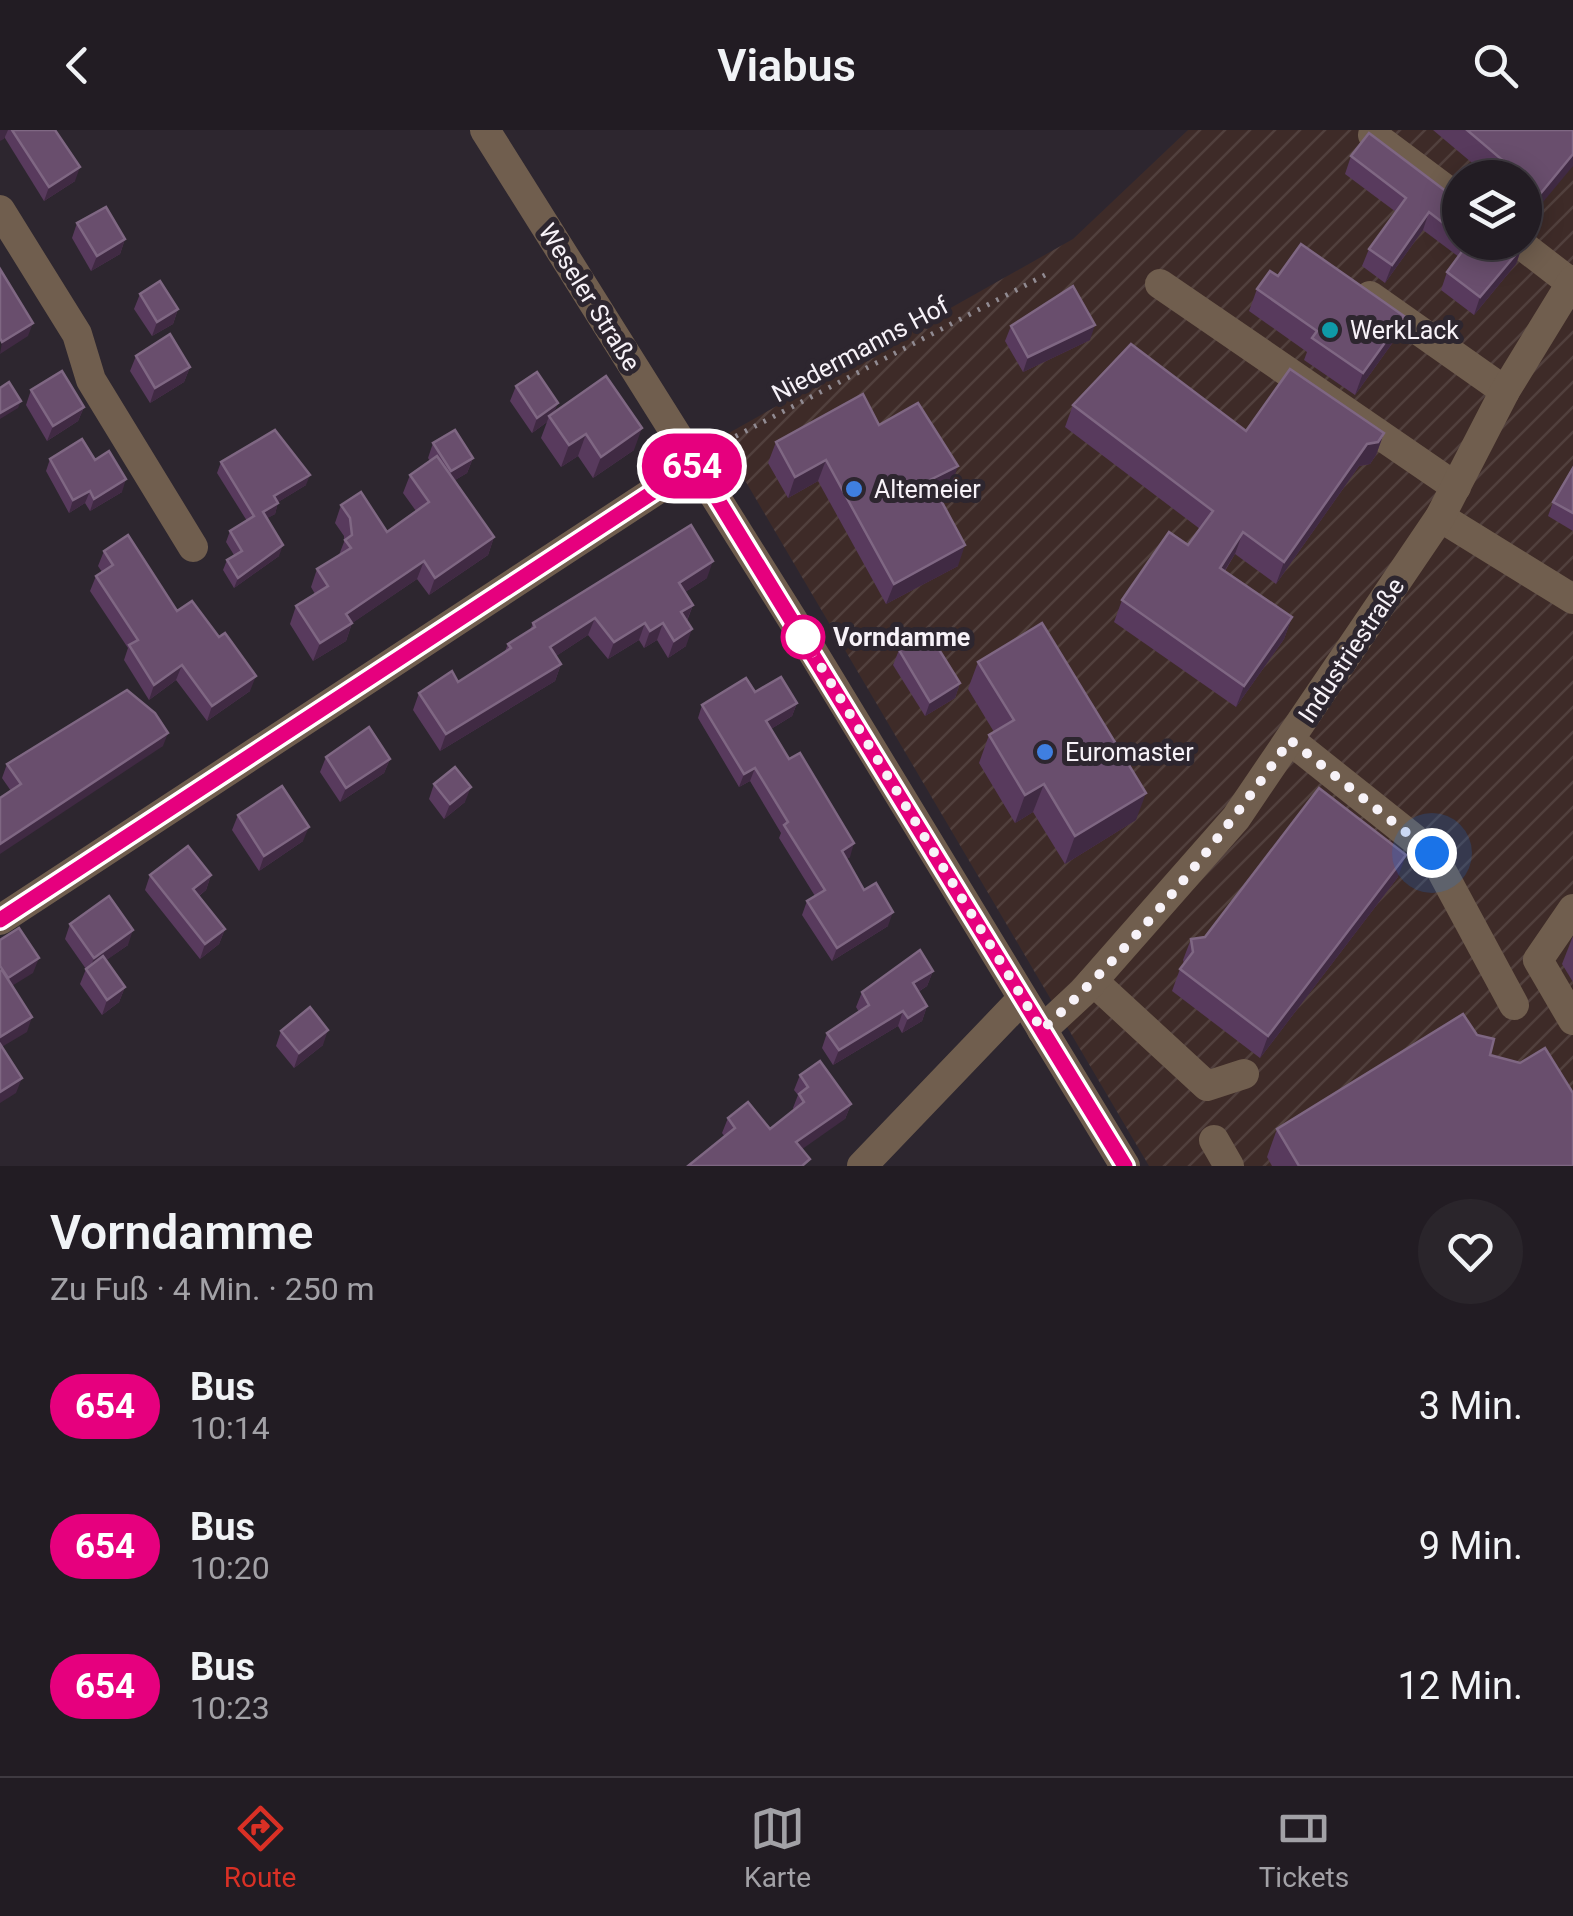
<!DOCTYPE html>
<html lang="de">
<head>
<meta charset="utf-8">
<style>
  :root { --surface:#221c23; --page:#2a252b; --text:#f1f3f6; --muted:#a2a1a6; --line:#3f3a41; --accent:#d93025 }
  body { margin:0; font-family:Roboto,sans-serif; background:var(--page); color:var(--text); height:100vh; display:flex; flex-direction:column; font-size:38px; white-space:nowrap }
  * { box-sizing:border-box; margin:0 }
  p { font-size:32px; color:var(--muted) }
  .icon { flex:none; width:55px; height:55px; fill:none; stroke:currentColor; stroke-width:2; stroke-linecap:round; stroke-linejoin:round }
  .map { position:relative; height:1036px; overflow:hidden }
  .drawer { display:flex; flex-direction:column; background:var(--surface); flex:1 }
  .drawer>* { flex:none }
  .badge { padding:0 20px; border-radius:32px; font-size:35px; line-height:65px }
  .controls { position:absolute; left:1442px; top:30px; display:grid; gap:20px }
  .controls a { display:grid; place-items:center; width:100px; height:100px; border-radius:50%; background:var(--surface); box-shadow:0 5px 25px #0003,0 0 0 2px var(--line); font-size:50px }
  .you { position:absolute; width:50px; height:50px; margin:-25px; border:8px solid #fff; border-radius:50%; background:#1a73e8; box-shadow:0 0 0 15px #1a73e833 }
  .map>.badge { position:absolute; translate:-50% -50%; box-shadow:0 0 0 5px #fff }
  .round { display:grid; place-items:center; flex:none; width:105px; height:105px; border-radius:52px; background:var(--page) }
  .overview { display:flex; align-items:center; justify-content:space-between; height:170px; padding:0 50px }
  h1 { font-size:48px; font-weight:600; line-height:75px }
  ul { padding:0; list-style:none }
  li { display:flex; align-items:center; gap:30px; height:140px; padding:0 50px }
  li div { flex:1 }
  li b { display:block; font-size:38px }
  li em { font-style:normal }
  li .badge { min-width:110px; font-weight:700; text-align:center }
  header { display:flex; justify-content:space-between; align-items:center; height:130px; padding:0 50px; background:var(--surface); font-size:45px; font-weight:600 }
  .menu { display:flex; justify-content:space-around; align-items:center; height:140px; border-top:2px solid var(--line); background:var(--surface); font-size:28px; color:var(--muted) }
  .menu a { display:grid; justify-items:center; gap:5px }
  .menu .on { color:var(--accent) }
  .map>svg:first-child { display:block }
</style>
</head>
<body>
<header><svg class="icon" aria-label="back" viewBox="0 0 24 24"><path d="M15 5l-7 7 7 7"/></svg>Viabus<svg class="icon" aria-label="search" viewBox="0 0 24 24"><circle cx="10" cy="10" r="6"/><path d="M15 15l6 6"/></svg></header>
<div class="map">
<svg width="1573" height="1036" viewBox="0 0 1573 1036">
  <defs>
    <pattern id="industrial-furrows" width="10" height="10" patternUnits="userSpaceOnUse" patternTransform="scale(2.5)"><rect width="10" height="10" fill="#3e2b28"/><path d="M-1 1l2-2M0 10L10 0M9 11l2-2" fill="none" stroke="#51403d"/></pattern>
  </defs>
  <rect width="100%" height="100%" fill="#2d262f"/>
  <!-- industrial -->
  <path fill="url(#industrial-furrows)" fill-rule="evenodd" d="M1188 0H1573V1036H1149L720 308 1073 109ZM1460 48H1525V112H1460Z"/>
  <g fill="none" stroke-linecap="round" stroke-linejoin="round">
    <!-- path -->
    <path stroke="#918b92" stroke-width="5" stroke-dasharray="2.5 8" stroke-linecap="butt" d="M717 316 1045 145"/>
    <!-- minor -->
    <g stroke="#705e4e" stroke-width="30">
      <path d="M485 0 809 516 1125 1036"/>
      <path d="M1373 5 1460 70"/>
      <path d="M0 80 77 204 91 250 193 417"/>
      <path d="M1518 112 1571 153"/>
      <path d="M1160 154 1456 357"/>
      <path d="M1370 166 1505 261"/>
      <path d="M1440 387 1573 469"/>
      <path d="M1290 610 1432 723 1514 875"/>
      <path d="M1573 779 1538 830 1573 890"/>
      <path d="M0 790 696 334"/>
      <path d="M1093 851 1207 956 1244 944"/>
      <path d="M1042 900 1083 862 1236 688 1440 387 1505 261 1573 150"/>
      <path d="M1214 1010 1229 1036"/>
      <path d="M862 1036 1022 869"/>
    </g>
  </g>
  <!-- wall -->
  <g fill="#583a5d">
    <path d="M0 0H55L75 51 44 71Z"/>
    <path d="M1433 0H1573L1533 84 1525 77V48H1490Z"/>
    <path d="M1351 26 1460 69V112H1517L1522 117 1516 134 1474 185 1441 160 1447 142 1459 127 1423 100 1385 153 1362 136 1369 119 1396 82 1345 44Z"/>
    <path d="M77 93 125 109 120 124 91 141 72 108Z"/>
    <path d="M1278 146 1404 186 1396 208 1355 265 1304 230 1307 222 1249 181 1257 159Z"/>
    <path d="M140 164 178 179 173 194 152 206 134 179Z"/>
    <path d="M1011 196 1090 210 1023 242 1005 211Z"/>
    <path d="M136 226 190 237 184 252 150 273 130 241Z"/>
    <path d="M516 256 555 282 634 320 593 348 578 326 561 337 541 308 547 292 532 303 510 271Z"/>
    <path d="M31 260 84 277 78 291 47 311 26 275Z"/>
    <path d="M1073 275 1246 301 1384 303 1376 325 1370 334 1359 336 1276 454 1235 424 1225 441 1292 487 1284 509 1236 577 1114 492 1122 470 1188 415 1200 399 1065 297Z"/>
    <path d="M879 295 951 357 937 364 958 436 886 474 818 351 788 368 768 333 776 312Z"/>
    <path d="M433 313 473 328 467 343 455 350 494 407 488 425 429 465 417 449 352 493 346 511 313 531 290 494 296 476 315 464 311 457 317 439 339 425 344 412V406L335 393 341 375 387 402 416 381 403 363 410 345 430 331 428 328Z"/>
    <path d="M50 329 95 330 122 362 90 381 85 373 69 383 46 341Z"/>
    <path d="M221 332 306 355 278 372 275 384 267 388 279 426 234 458 223 440 227 430 234 425 226 412 230 401 247 391 217 343Z"/>
    <path d="M1573 338V401L1548 386 1553 372Z"/>
    <path d="M104 421 177 481 250 561 207 591 176 550 149 570 124 530 128 518 90 461 96 446 102 442 98 436Z"/>
    <path d="M707 448 685 462 693 475 687 491 686 516 668 528 657 510 644 518 639 510 608 529 588 505 556 526 561 534 555 551 440 621 413 580 419 563 458 552 505 521 508 514 530 500 533 493Z"/>
    <path d="M899 520 960 553 955 568 925 586 893 535Z"/>
    <path d="M978 532 1136 690 1065 734 1033 682 1015 693 979 633 989 605 994 602 968 559Z"/>
    <path d="M755 562 797 573 792 586 771 599 850 727 846 729 864 760 888 796 832 831 802 785 807 771 815 766 779 708 781 703 750 651 739 657 698 588 702 575Z"/>
    <path d="M163 616 11 661 2 648 7 634Z"/>
    <path d="M326 627 390 629 384 643 340 672 320 642Z"/>
    <path d="M434 654 465 672 444 689 429 669Z"/>
    <path d="M238 685 303 711 259 741 232 700Z"/>
    <path d="M150 745H211L206 760 199 766 225 799 219 814 200 829 145 760Z"/>
    <path d="M1398 747 1260 928 1172 861 1180 839 1184 834 1183 830 1191 809 1205 807Z"/>
    <path d="M70 794 128 815 106 830 125 857 119 872 102 885 80 854 86 839 65 809Z"/>
    <path d="M1573 806V852L1562 834Z"/>
    <path d="M933 841 927 856 918 862 927 876 922 891 902 903 898 896 833 935 822 918 827 903 859 882 856 877 862 862Z"/>
    <path d="M281 901 323 915 294 938 276 916Z"/>
    <path d="M1490 925 1573 1036H1272L1267 1027 1277 999Z"/>
    <path d="M800 945 851 974 845 989 725 1007 722 1003 728 988 770 999 794 980 793 978 798 965 794 960Z"/>
  </g>
  <!-- shaded-wall -->
  <g fill="#402a43">
    <path d="M0 0H8L4 9 0 11Z"/>
    <path d="M1573 24V36L1533 84 1541 63Z"/>
    <path d="M80 37 75 51 44 71 49 57Z"/>
    <path d="M1429 82 1423 100 1385 153 1392 135Z"/>
    <path d="M125 109 120 124 91 141 97 126Z"/>
    <path d="M1522 117 1516 134 1474 185 1480 167Z"/>
    <path d="M178 179 173 194 152 206 157 192Z"/>
    <path d="M1404 186 1396 208 1355 265 1363 243Z"/>
    <path d="M33 193 28 206 0 224 2 212Z"/>
    <path d="M1095 195 1090 210 1023 242 1028 227Z"/>
    <path d="M190 237 184 252 150 273 155 258Z"/>
    <path d="M21 271 18 278 0 289V283Z"/>
    <path d="M558 273 552 288 549 286 547 292 532 303 537 288Z"/>
    <path d="M84 277 78 291 47 311 53 296Z"/>
    <path d="M642 298 634 320 593 348 601 327Z"/>
    <path d="M1384 303 1376 325 1370 334 1359 336 1276 454 1284 432 1367 314Z"/>
    <path d="M586 304 578 326 561 337 569 315Z"/>
    <path d="M473 328 467 343 445 356 451 341Z"/>
    <path d="M826 330 818 351 788 368 795 347Z"/>
    <path d="M958 336 951 357 922 371 930 350Z"/>
    <path d="M310 345 306 355 270 377 274 366Z"/>
    <path d="M126 349 122 362 90 381 94 369Z"/>
    <path d="M90 361 85 373 69 383 73 370Z"/>
    <path d="M278 373 275 384 259 393 263 382Z"/>
    <path d="M1243 402 1235 424 1212 460 1220 438Z"/>
    <path d="M494 407 488 425 429 465 435 448Z"/>
    <path d="M283 415 279 426 234 458 238 448Z"/>
    <path d="M965 415 958 436 886 474 894 454Z"/>
    <path d="M424 431 417 449 345 498 352 493 346 511 313 531 320 513 346 484Z"/>
    <path d="M713 431 707 448 673 470 679 453Z"/>
    <path d="M693 475 686 492 681 482Z"/>
    <path d="M1292 487 1284 509 1236 577 1244 556Z"/>
    <path d="M595 488 588 505 544 534 550 517Z"/>
    <path d="M645 493 639 510 608 529 614 512Z"/>
    <path d="M663 493 657 510 644 518 650 501Z"/>
    <path d="M692 499 686 516 668 528 674 511Z"/>
    <path d="M561 534 555 551 440 621 446 604Z"/>
    <path d="M182 535 176 550 149 570 154 555Z"/>
    <path d="M256 546 250 561 207 591 212 576Z"/>
    <path d="M960 553 955 568 925 586 930 572Z"/>
    <path d="M797 573 792 586 761 605 766 591Z"/>
    <path d="M168 603 163 616 0 724V714Z"/>
    <path d="M390 629 384 643 340 672 346 658Z"/>
    <path d="M755 638 750 651 739 657 744 644Z"/>
    <path d="M1044 654 1033 682 1015 693 1025 665Z"/>
    <path d="M471 657 465 672 444 689 450 674Z"/>
    <path d="M1146 663 1136 690 1065 734 1075 706Z"/>
    <path d="M309 697 303 711 259 741 264 726Z"/>
    <path d="M854 713 850 727 837 735 842 721Z"/>
    <path d="M1406 725 1398 747 1260 928 1268 906Z"/>
    <path d="M211 745 206 760 188 774 193 759Z"/>
    <path d="M893 782 888 796 832 831 837 818Z"/>
    <path d="M225 799 219 814 200 829 205 814Z"/>
    <path d="M133 800 128 815 88 843 94 828Z"/>
    <path d="M39 828 33 843 2 862 8 848Z"/>
    <path d="M933 841 927 856 908 868 913 853Z"/>
    <path d="M125 857 119 872 102 885 107 870Z"/>
    <path d="M927 876 922 891 902 903 908 888Z"/>
    <path d="M903 881 898 896 833 935 839 920Z"/>
    <path d="M32 887 27 902 0 918V907Z"/>
    <path d="M328 900 323 915 294 938 299 923Z"/>
    <path d="M22 948 16 963 0 973V962Z"/>
    <path d="M851 974 845 989 791 1027 796 1012Z"/>
  </g>
  <!-- building -->
  <g fill="#694e6d" stroke="#7f6783" stroke-width="2.5">
    <path d="M12 0H55L80 37 49 57Z"/>
    <path d="M1467 0H1573V24L1541 63Z"/>
    <path d="M1369 3 1455 68 1460 69V106L1429 82 1392 135 1369 119 1406 68 1351 26Z"/>
    <path d="M106 77 125 109 97 126 77 93Z"/>
    <path d="M1469 112H1517L1522 117 1480 167 1447 142Z"/>
    <path d="M1301 114 1404 186 1363 243 1312 208 1317 201 1257 159 1270 141 1278 146Z"/>
    <path d="M0 139 33 193 2 212 0 208Z"/>
    <path d="M160 151 178 179 157 192 140 164Z"/>
    <path d="M1073 156 1095 195 1028 227 1011 196Z"/>
    <path d="M170 204 190 237 155 258 136 226Z"/>
    <path d="M1131 214 1246 301 1290 239 1384 303 1378 312 1367 314 1284 432 1243 402 1220 438 1292 487 1244 556 1122 470 1169 402 1188 415 1213 381 1073 275Z"/>
    <path d="M62 241 84 277 53 296 31 260Z"/>
    <path d="M537 242 558 273 537 288 516 256Z"/>
    <path d="M606 246 642 298 601 327 586 304 569 315 549 286Z"/>
    <path d="M9 252 21 271 0 283V258Z"/>
    <path d="M863 264 879 295 918 273 958 336 930 350 965 415 894 454 826 330 795 347 776 312Z"/>
    <path d="M275 300 310 345 274 366 278 373 263 382 283 415 238 448 227 430 242 421 230 401 254 386 221 332Z"/>
    <path d="M455 300 473 328 451 341 433 313Z"/>
    <path d="M82 309 95 330 109 321 126 349 94 369 90 361 73 370 50 329Z"/>
    <path d="M437 326 494 407 435 448 424 431 346 484 352 493 320 513 296 476 328 456 317 439 351 418 345 410 352 405 350 388 341 375 361 362 387 402 429 372 410 345Z"/>
    <path d="M1573 338V383L1553 372Z"/>
    <path d="M691 395 713 431 679 453 693 475 681 482 692 499 674 511 663 493 650 501 645 493 614 512 595 488 550 517 561 534 446 604 419 563 452 541 458 552 511 518 508 514 535 497 533 493Z"/>
    <path d="M128 405 177 481 192 471 219 507 225 503 256 546 212 576 182 535 154 555 129 515 138 510 96 446 113 435 104 421Z"/>
    <path d="M1042 493 1146 663 1075 706 1044 654 1025 665 989 605 1014 590 978 532Z"/>
    <path d="M928 502 960 553 930 572 899 520Z"/>
    <path d="M781 547 797 573 766 591 789 629 800 623 854 713 842 721 864 760 876 753 893 782 837 818 807 771 825 760 784 695 788 692 755 638 744 644 702 575 746 548 755 562Z"/>
    <path d="M127 560 155 583 168 603 0 714V668L21 654 7 634Z"/>
    <path d="M369 597 390 629 346 658 326 627Z"/>
    <path d="M455 637 471 657 450 674 434 654Z"/>
    <path d="M282 656 309 697 264 726 238 685Z"/>
    <path d="M1319 658 1406 725 1268 906 1180 839 1193 822 1191 809 1205 807Z"/>
    <path d="M188 716 211 745 193 759 225 799 205 814 150 745Z"/>
    <path d="M109 766 133 800 94 828 70 794Z"/>
    <path d="M19 798 39 828 8 848 0 836V810Z"/>
    <path d="M920 820 933 841 913 853 927 876 908 888 903 881 839 920 827 903 869 875 862 862Z"/>
    <path d="M103 826 125 857 107 870 86 839Z"/>
    <path d="M2 840 32 887 0 907V841Z"/>
    <path d="M310 877 328 900 299 923 281 901Z"/>
    <path d="M1463 884 1477 905 1494 909 1490 925 1520 933 1545 918 1573 963V1036H1299L1277 999Z"/>
    <path d="M0 914 22 948 0 962Z"/>
    <path d="M820 931 851 974 796 1012 810 1029 802 1036H688L735 998 728 988 748 972 770 999 804 972 799 964 808 957 800 945Z"/>
  </g>
  <g fill="none" stroke-linecap="round" stroke-linejoin="round">
    <!-- line casing -->
    <g stroke="#fff" stroke-width="22">
      <path id="line" d="M0 790 696 334 1125 1036"/>
    </g>
    <!-- line -->
    <use href="#line" stroke="#e6007e" stroke-width="15"/>
    <!-- walk -->
    <path stroke="#f7f2f8" stroke-width="10" stroke-dasharray="0 18" d="M803 507 1042 900C1135 815 1218 713 1290 610L1432 723"/>
  </g>
  <!-- markers -->
  <circle fill="#0f9aa8" stroke="#2d262f" stroke-width="4" cx="1330" cy="200" r="10"/>
  <g fill="#3f7fe0" stroke="#2d262f" stroke-width="4">
    <circle cx="854" cy="359" r="10"/>
    <circle cx="1045" cy="622" r="10"/>
  </g>
  <circle fill="#fff" stroke="#e6007e" stroke-width="5" cx="803" cy="507" r="20"/>
  <g text-anchor="middle" stroke-width="10" stroke-linejoin="round" paint-order="stroke">
    <!-- street labels -->
    <g font-size="25" fill="#f7f2f8" stroke="#2d262f">
      <text transform="translate(590 167) rotate(58)" y="9">Weseler Straße</text>
      <text transform="translate(860 219) rotate(-28)" y="9">Niedermanns Hof</text>
      <text transform="translate(1351 520) rotate(-56)" y="9">Industriestraße</text>
    </g>
    <!-- poi labels -->
    <g font-size="25" fill="#f7f2f8" stroke="#2d262f" text-anchor="start">
      <text x="1350" y="209">WerkLack</text>
      <text x="874" y="368">Altemeier</text>
      <text x="1065" y="631">Euromaster</text>
    </g>
    <!-- stop labels -->
    <g font-size="25" font-weight="bold" fill="#f7f2f8" stroke="#2d262f" text-anchor="start">
      <text x="833" y="516">Vorndamme</text>
    </g>
  </g>
</svg>
<div class="controls">
<a><svg class="icon" aria-label="layers" viewBox="0 0 24 24"><path d="M12 4l9 5-9 5-9-5zM3 14l9 5 9-5"/></svg></a>
</div>
<div class="you" style="left:1432px;top:723px"></div>
<b class="badge" style="left:692px;top:336px;background:#e6007e;color:#fff">654</b>
</div>
<section class="drawer">
<div class="overview"><div><h1>Vorndamme</h1><p>Zu Fuß · 4 Min. · 250 m</p></div><a class="round"><svg class="icon" aria-label="heart" viewBox="0 0 24 24"><path d="M12 20l-8-8c-3-5 5-10 8-4 3-6 11-1 8 4z"/></svg></a></div>
<ul>
<li><span class="badge" style="background:#e6007e;color:#fff">654</span><div><b>Bus</b><p>10:14</p></div><em>3 Min.</em></li>
<li><span class="badge" style="background:#e6007e;color:#fff">654</span><div><b>Bus</b><p>10:20</p></div><em>9 Min.</em></li>
<li><span class="badge" style="background:#e6007e;color:#fff">654</span><div><b>Bus</b><p>10:23</p></div><em>12 Min.</em></li>
</ul>
</section>
<nav class="menu">
<a class="on"><svg class="icon" aria-label="directions" viewBox="0 0 24 24"><path d="M12 3l9 9-9 9-9-9zM9 14v-3h6M13 9l2 2-2 2"/></svg>Route</a>
<a><svg class="icon" aria-label="map" viewBox="0 0 24 24"><path d="M3 6l6-2 6 2 6-2v14l-6 2-6-2-6 2zM9 4v14M15 6v14"/></svg>Karte</a>
<a><svg class="icon" aria-label="tickets" viewBox="0 0 24 24"><path d="M3 7h18v10H3zM15 7v10"/></svg>Tickets</a>
</nav>
</body>
</html>
